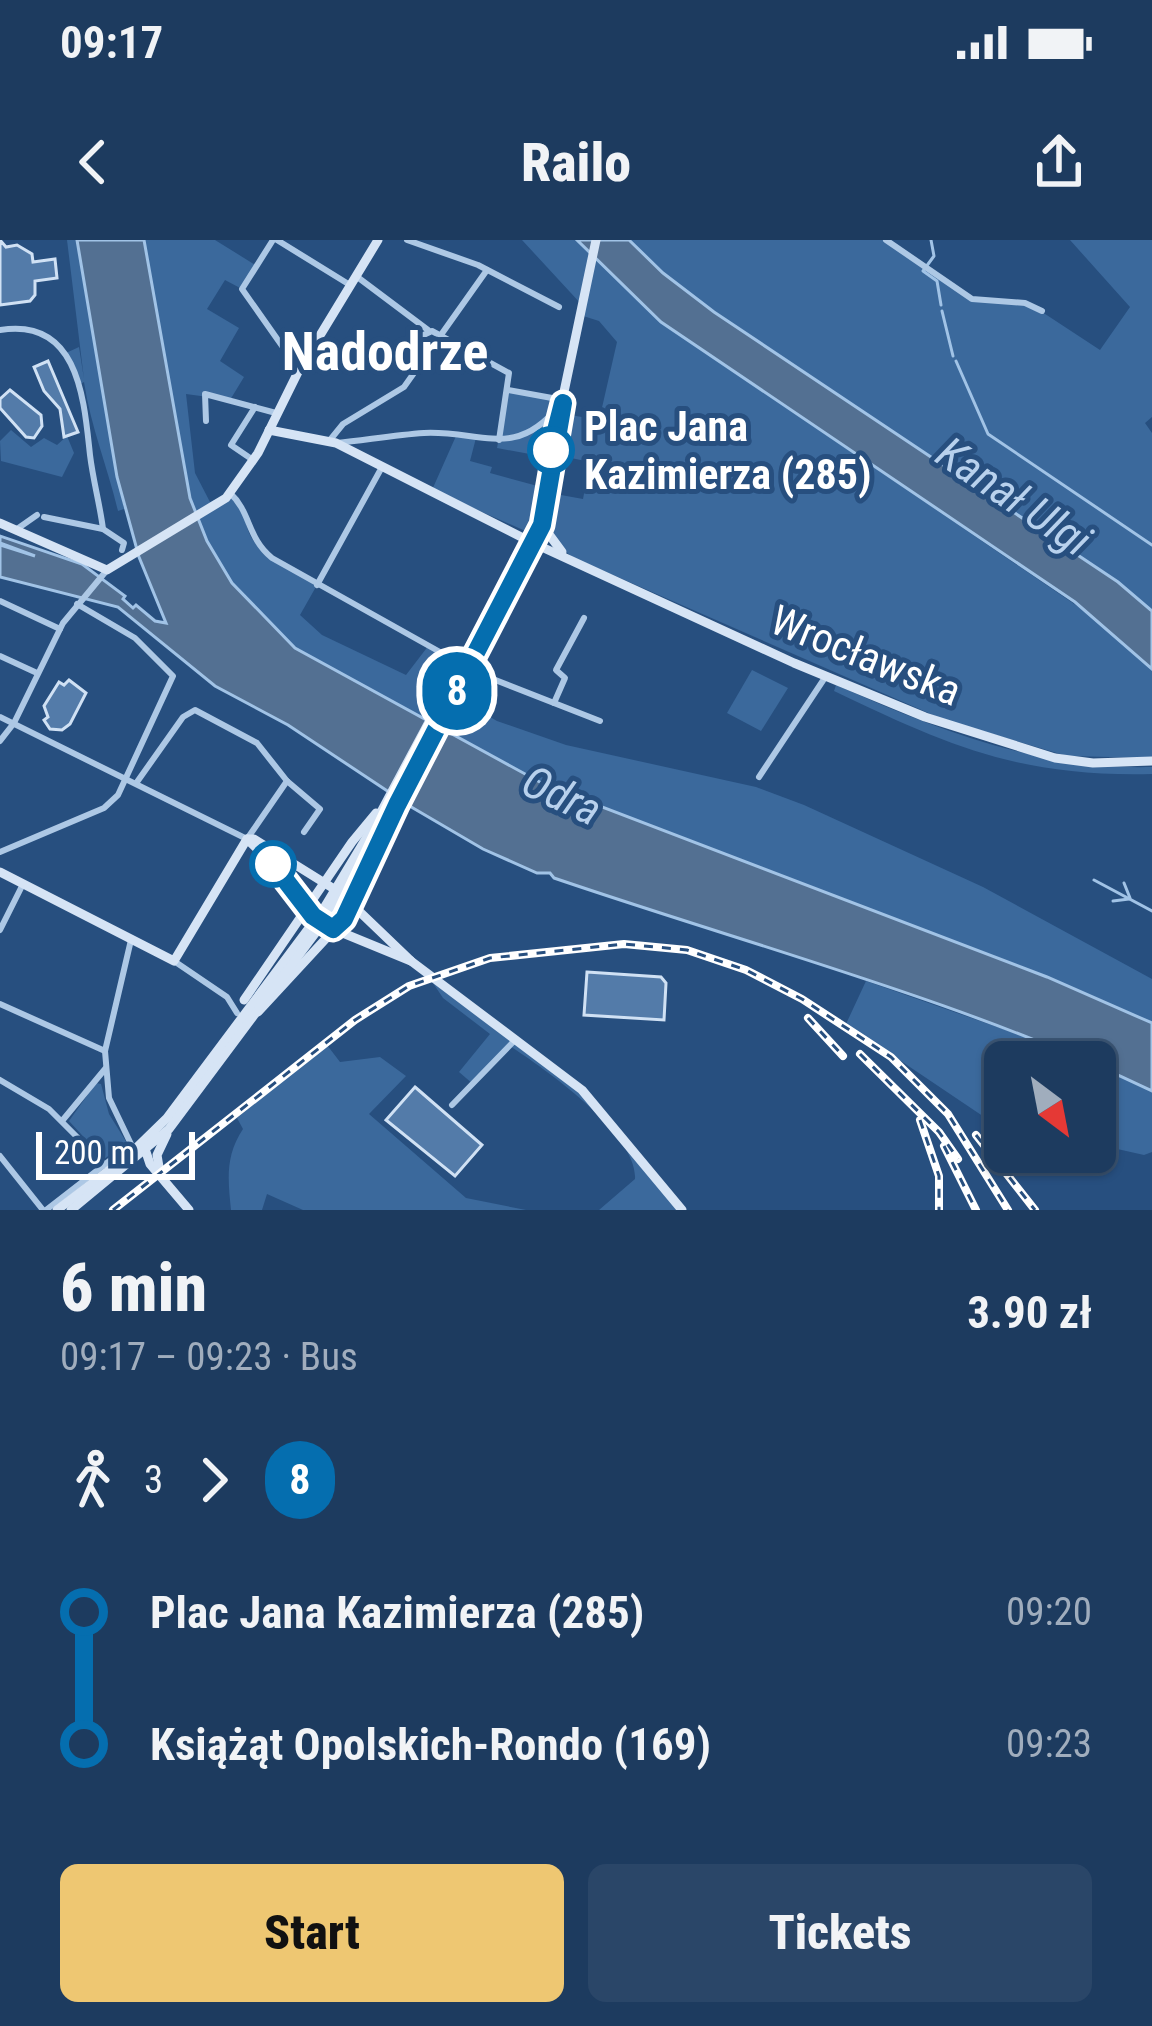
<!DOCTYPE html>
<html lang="en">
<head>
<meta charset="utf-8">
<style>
  :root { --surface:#1d3b5f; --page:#2a4668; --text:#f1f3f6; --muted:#a0adbd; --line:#3b5574; --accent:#eec772 }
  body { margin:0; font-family:"Roboto Condensed",sans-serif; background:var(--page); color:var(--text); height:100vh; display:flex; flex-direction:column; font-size:45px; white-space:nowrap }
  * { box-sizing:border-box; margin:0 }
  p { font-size:39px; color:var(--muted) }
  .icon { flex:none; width:66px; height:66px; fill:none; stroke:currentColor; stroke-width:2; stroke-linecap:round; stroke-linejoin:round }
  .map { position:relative; height:970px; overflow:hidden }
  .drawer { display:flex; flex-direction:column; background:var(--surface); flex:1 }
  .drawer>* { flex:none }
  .badge { padding:0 24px; border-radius:39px; font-size:42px; line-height:78px }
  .needle { width:78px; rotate:148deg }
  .buttons { position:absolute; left:984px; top:801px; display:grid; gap:24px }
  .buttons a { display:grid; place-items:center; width:132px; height:132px; border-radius:18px; background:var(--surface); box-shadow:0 3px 9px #0004,0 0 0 3px var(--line); font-size:60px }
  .scale { position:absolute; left:36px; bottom:30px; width:159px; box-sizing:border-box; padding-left:12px; border:6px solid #fff; border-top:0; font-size:33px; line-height:42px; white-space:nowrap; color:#fff; -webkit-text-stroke:9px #274f7f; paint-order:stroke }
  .map>.badge { position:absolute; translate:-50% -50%; box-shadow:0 0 0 6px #fff }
  .legs { display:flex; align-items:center; gap:18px; height:132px; padding:0 60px; font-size:39px }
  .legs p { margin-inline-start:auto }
  .head { display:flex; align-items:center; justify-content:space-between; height:204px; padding:0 60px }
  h1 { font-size:66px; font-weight:800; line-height:90px }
  .action { display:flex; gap:24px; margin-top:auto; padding:24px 60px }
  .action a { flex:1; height:138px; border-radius:18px; background:var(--accent); color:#111; font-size:48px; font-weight:800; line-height:138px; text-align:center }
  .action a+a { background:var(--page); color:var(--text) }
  ul { padding:0 60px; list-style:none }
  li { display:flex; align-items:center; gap:42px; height:132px; font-size:45px }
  li i { display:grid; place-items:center; width:18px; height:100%; margin:0 15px; background:currentColor }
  li i::after { content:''; width:30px; height:30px; margin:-15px; border:9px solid; border-radius:50%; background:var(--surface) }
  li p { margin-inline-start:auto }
  li:first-child i { background:linear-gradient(#0000 50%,currentColor 0) }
  li:last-child i { background:linear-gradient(currentColor 50%,#0000 0) }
  .status { display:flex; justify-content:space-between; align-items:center; height:84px; padding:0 60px; background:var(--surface); direction:ltr }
  .status svg { height:33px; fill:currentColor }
  header { display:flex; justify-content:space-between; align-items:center; height:156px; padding:0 60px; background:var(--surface); font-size:54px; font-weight:800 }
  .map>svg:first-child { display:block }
</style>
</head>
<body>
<div class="status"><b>09:17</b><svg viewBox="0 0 49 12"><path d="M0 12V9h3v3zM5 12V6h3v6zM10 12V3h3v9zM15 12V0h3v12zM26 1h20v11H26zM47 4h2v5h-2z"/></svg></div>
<header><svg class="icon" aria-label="back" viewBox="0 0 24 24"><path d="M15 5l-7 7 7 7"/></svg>Railo<svg class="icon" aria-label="share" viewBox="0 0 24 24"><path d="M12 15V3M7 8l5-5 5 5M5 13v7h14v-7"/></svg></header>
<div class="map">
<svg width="1152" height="970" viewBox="0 0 1152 970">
  <rect width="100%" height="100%" fill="#274f7f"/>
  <!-- green -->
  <g fill="#3b699c">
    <path d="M67 0H77L124 269 118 271C107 225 91 188 84 142L80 144 66 113 79 107 84 139Z"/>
    <path d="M144 0H215L257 26 242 49 225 40 207 69 239 88 220 121 244 137 230 160 186 154 195 233 210 262 230 253C247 268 242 279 251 297 262 317 298 332 317 345L300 375 322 395 406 435 429 405 460 421 445 451 497 481 566 505 756 547 804 565 983 647 1152 739V783L1047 737 547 546 295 408 232 343 207 301 190 258Z"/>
    <path d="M522 0H577L661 82 1105 385 1152 429V518L1067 516 942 479 572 317C548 297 547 283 550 253L583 259 590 222 557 215 565 174 593 179 601 172 617 102 599 81 580 75 582 65Z"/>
    <path d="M629 0H886L964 55 1036 68 1100 110 1130 67 1070 0H1152V177L1145 183 1152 193V371L1118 342 714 72 663 33Z"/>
    <path d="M508 150 558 159 546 217 497 208Z"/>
    <path d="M11 190 31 207 44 198 57 205 67 196 74 213 62 237 1 221 0 201Z"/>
    <path d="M456 196 476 198 470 221 492 227 490 233 545 248 530 293 432 250Z"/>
    <path d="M752 430 788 448 761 491 727 473Z"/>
    <path d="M836 445C938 490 1039 530 1152 527V534C1020 537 951 507 834 451Z"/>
    <path d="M866 741 1074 814 1091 822H1005V891L846 784Z"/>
    <path d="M433 743 582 850 682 970H599L635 939C638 894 545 829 510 806L473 844 459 832 490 794 443 758Z"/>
    <path d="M327 805 340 822 380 817 406 836 369 874 466 958 526 970H303L267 954 262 970H231C228 940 225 916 243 889L237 878Z"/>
    <path d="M1095 824 1152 851V912L1144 915 1095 904Z"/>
    <path d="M96 843 101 844 109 874 127 903 104 919 69 881Z"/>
  </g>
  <!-- water -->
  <g fill="#537092" stroke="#a1c3e6" stroke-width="3">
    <path d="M77 0H144L190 258 207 301 232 343 295 408 547 546 1047 737 1152 783V851C964 761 753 706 554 638L550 633H537L483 609 413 568 288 485 215 446 118 367 0 337V305L35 316 0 303V296L82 324 125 356 123 359 133 368 136 365 155 381 166 383 139 317 117 237Z"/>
    <path d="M577 0H629L663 33 714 72 1118 342 1152 371V429L1075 362 661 82Z"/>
  </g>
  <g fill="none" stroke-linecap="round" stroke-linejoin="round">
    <!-- stream -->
    <g stroke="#a1c3e6" stroke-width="3">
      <path d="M931 0 934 16 923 31 937 41 941 65"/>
      <path d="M942 71 953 116"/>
      <path d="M956 121 988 194 1152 305"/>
      <path d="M1094 640 1152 671"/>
      <path d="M1124 643 1130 658"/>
      <path d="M1113 661 1129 659"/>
    </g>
  </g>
  <!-- building -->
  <g fill="#537ba9" stroke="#d0e1f4" stroke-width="3">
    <path d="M0 0 6 7 17 5 32 14 33 22 55 19 57 38 35 41V55L30 61 0 65Z"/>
    <path d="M48 121 78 192 64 197 60 169 44 151 34 127Z"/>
    <path d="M10 150 41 175 42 186 34 198 26 197 0 168V159Z"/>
    <path d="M69 440 86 453 70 484 62 490 50 489 44 480 48 477 44 466 59 442 64 445Z"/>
    <path d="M587 732 661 737 666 743 664 780 584 775Z"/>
    <path d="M415 847 482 905 455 936 386 880Z"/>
  </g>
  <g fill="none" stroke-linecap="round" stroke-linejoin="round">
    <!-- street -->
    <g stroke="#adc8e5" stroke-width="6">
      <path d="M273 0 242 49 299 130"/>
      <path d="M277 0 350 45"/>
      <path d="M407 0 478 25 559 67"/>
      <path d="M886 0 972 59 1025 63 1042 71"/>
      <path d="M356 36 428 90"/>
      <path d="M0 90C79 77 84 160 90 215 93 240 100 265 103 289"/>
      <path d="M415 99 432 91 509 133 499 200"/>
      <path d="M508 150 552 158"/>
      <path d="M206 181 205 154 276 173"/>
      <path d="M330 200 343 184 404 147 487 30"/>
      <path d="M337 203C366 200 395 195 424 193 479 190 515 220 558 167"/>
      <path d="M253 220 231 205 255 167"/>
      <path d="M230 253C251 272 247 298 272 318L456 421"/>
      <path d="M44 277 103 289 124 303 122 310"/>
      <path d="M17 289 37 275"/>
      <path d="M317 345 382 227"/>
      <path d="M0 361 60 389"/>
      <path d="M0 416 37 433"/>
      <path d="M475 432 600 481"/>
      <path d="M554 463 565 438 556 430 584 378"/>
      <path d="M0 477 247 599 287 541"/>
      <path d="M0 501 14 483 63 383 107 330"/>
      <path d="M759 537 826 436"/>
      <path d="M137 542 183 477 195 470 257 503 287 541 320 569 304 592"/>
      <path d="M0 612 104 568 118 555 173 436 135 398 77 364"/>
      <path d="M0 690 22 646"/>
      <path d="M174 721 227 757 237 773"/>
      <path d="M0 764 105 811"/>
      <path d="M0 840 49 869 105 925"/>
      <path d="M452 865 516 799"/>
      <path d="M62 881 105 829"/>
      <path d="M0 916 43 970"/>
      <path d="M46 970 131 904 109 858 105 811 131 700"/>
    </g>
    <!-- secondary -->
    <g stroke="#d6e4f5" stroke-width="9">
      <path d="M269 190 336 203 533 303 794 423 925 477 1055 518 1093 523 1152 521"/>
      <path d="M547 280 548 293 562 312"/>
      <path d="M0 283 107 330 226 258 258 213 299 130 378 0"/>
      <path d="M247 599H254L339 652 411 721 582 850 682 970"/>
      <path d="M248 600 283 634 310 673"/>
      <path d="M0 632 174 721 247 599"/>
      <path d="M333 689 411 721"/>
      <path d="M244 760 352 602 376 573"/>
      <path d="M258 772 344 679 390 587"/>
      <path d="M145 909 150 924 189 970"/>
      <path d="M160 933 157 915 167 894"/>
      <path d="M57 970 129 915 167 878 324 668 374 585 537 280 596 0"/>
      <path d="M71 970 169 889 328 676 394 570 537 297 547 269 563 180"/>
    </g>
    <!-- rail casing -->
    <g stroke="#fff" stroke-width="8">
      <g id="rail">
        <path d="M808 778 843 816"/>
        <path d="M860 814 939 892 958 919"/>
        <path d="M920 880 939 936V970"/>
        <path d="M976 895 1035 970"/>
        <path d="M944 906 976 970"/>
        <path d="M113 970 355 780 409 746 490 718 624 704 687 710 746 730 802 759 891 817 948 874 1008 970"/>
      </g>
    </g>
    <!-- rail -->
    <use href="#rail" stroke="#274f7f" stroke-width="3" stroke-dasharray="9" stroke-linecap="butt"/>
  </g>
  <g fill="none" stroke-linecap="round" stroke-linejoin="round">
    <!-- line-1 casing -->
    <g stroke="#fff" stroke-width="27">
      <path id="line-1" d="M273 624 313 676 333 689 344 679 397 565 542 285 563 163 551 210"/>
    </g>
    <!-- line-1 -->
    <use href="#line-1" stroke="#056eaf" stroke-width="18"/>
  </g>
  <!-- markers -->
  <g fill="#fff" stroke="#056eaf" stroke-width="6">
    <circle cx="551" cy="210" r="21"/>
    <circle cx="273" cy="624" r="21"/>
  </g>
  <g text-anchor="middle" stroke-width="10" stroke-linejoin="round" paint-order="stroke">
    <!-- stop labels -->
    <g font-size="42" font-weight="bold" fill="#fff" stroke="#274f7f" text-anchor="start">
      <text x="584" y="201">Plac Jana<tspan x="584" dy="48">Kazimierza (285)</tspan></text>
    </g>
    <!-- street labels -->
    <g font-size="42" fill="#fff" stroke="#274f7f">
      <text transform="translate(866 415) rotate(22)" y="15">Wrocławska</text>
    </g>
    <!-- water labels -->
    <g font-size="45" font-style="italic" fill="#b8d1ed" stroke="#274f7f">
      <text transform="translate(1014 256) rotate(34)" y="16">Kanał Ulgi</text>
      <text transform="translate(562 555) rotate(25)" y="16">Odra</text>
    </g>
    <!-- district labels -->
    <g font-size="54" font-weight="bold" fill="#fff" stroke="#274f7f">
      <text x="385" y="130">Nadodrze</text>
    </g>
  </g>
</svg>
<div class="buttons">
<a><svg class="needle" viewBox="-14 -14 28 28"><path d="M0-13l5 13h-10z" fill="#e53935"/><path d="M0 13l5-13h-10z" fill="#a0adbd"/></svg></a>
</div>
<div class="scale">200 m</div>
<b class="badge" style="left:457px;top:451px;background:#056eaf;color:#fff">8</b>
</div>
<section class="drawer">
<div class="head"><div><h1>6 min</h1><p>09:17 – 09:23 · Bus</p></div><b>3.90 zł</b></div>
<div class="legs"><svg class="icon" aria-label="walk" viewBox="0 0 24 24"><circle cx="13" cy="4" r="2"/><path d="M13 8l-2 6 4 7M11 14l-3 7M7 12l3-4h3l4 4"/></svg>3<svg class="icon" aria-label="forward" viewBox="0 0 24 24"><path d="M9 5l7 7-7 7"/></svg><b class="badge" style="background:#056eaf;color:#fff">8</b></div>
<ul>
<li><i style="color:#056eaf"></i><b>Plac Jana Kazimierza (285)</b><p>09:20</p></li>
<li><i style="color:#056eaf"></i><b>Książąt Opolskich-Rondo (169)</b><p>09:23</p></li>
</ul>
<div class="action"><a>Start</a><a>Tickets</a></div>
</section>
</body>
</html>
